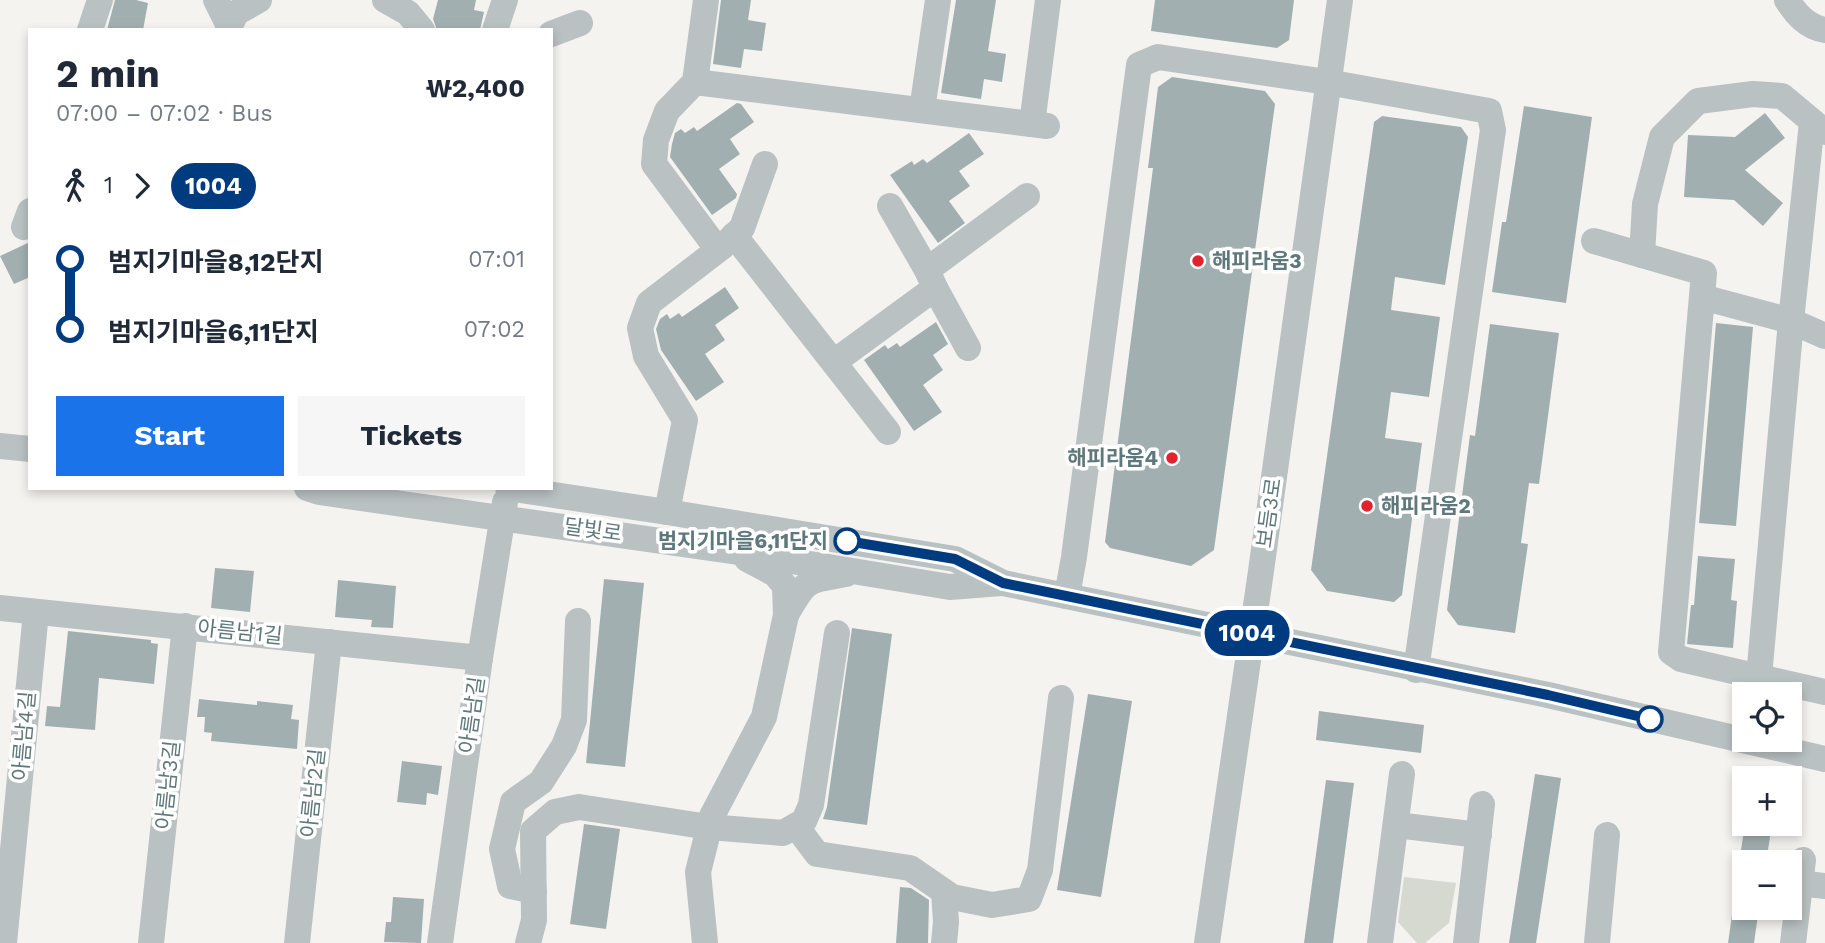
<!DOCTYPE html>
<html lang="en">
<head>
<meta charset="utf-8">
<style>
  :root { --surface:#fff; --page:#f6f6f7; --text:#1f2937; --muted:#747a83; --accent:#1a73e8 }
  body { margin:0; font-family:"Work Sans","Noto Sans KR",sans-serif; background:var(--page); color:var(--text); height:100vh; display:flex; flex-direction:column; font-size:26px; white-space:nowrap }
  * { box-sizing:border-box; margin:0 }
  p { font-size:23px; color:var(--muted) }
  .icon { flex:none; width:38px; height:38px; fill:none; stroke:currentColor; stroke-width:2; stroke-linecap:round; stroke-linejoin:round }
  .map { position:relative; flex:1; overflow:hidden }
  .sheet { position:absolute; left:28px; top:28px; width:525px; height:462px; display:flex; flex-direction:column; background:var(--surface); border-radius:0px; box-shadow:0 4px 10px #0003 }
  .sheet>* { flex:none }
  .badge { padding:0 14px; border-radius:23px; font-size:24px; line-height:46px }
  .buttons { position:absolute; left:1732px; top:682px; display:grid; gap:14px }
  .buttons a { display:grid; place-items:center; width:70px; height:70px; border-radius:0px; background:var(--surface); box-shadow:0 4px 10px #0003; font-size:35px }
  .map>.badge { position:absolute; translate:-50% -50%; box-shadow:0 0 0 4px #fff }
  .legs { display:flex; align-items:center; gap:10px; height:77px; padding:0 28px; font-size:23px }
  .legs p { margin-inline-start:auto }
  .headline { display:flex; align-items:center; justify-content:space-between; height:119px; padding:0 28px }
  h1 { font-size:38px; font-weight:700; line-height:52px }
  .action { display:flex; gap:14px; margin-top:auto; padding:14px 28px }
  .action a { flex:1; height:80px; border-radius:0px; background:var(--accent); color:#fff; font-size:28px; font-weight:700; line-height:80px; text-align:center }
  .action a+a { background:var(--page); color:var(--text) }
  ul { padding:0 28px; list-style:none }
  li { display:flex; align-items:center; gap:24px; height:70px; font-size:26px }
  li i { display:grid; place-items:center; width:10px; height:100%; margin:0 9px; background:currentColor }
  li i::after { content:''; width:18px; height:18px; margin:-9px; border:5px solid; border-radius:50%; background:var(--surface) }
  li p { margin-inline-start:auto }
  li:first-child i { background:linear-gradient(#0000 50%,currentColor 0) }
  li:last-child i { background:linear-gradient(currentColor 50%,#0000 0) }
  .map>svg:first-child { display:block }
</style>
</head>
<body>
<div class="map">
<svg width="1825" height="943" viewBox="0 0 1825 943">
  <rect width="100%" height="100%" fill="#f4f3f0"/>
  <!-- green -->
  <path fill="#d6d9cf" d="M1404 877 1456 883 1449 923 1425 943H1417L1398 922Z"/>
  <!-- building -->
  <g fill="#a2afb0">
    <path d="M115 0H136L148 3 143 30H107Z"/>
    <path d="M438 0H476L474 10 484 12 480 30H437L433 19Z"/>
    <path d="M721 0H751L748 20 766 23 762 51 744 49 741 68 713 64Z"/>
    <path d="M956 0H996L988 51 1006 54 1002 82 984 79 981 99 941 93Z"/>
    <path d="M1155 0H1294L1289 40 1277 48 1151 31Z"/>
    <path d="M1172 77 1265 91 1275 104 1214 550 1191 566 1110 548 1105 542 1153 168H1148L1158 87Z"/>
    <path d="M737 103 741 104 754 122 730 139 740 154 719 169 737 194 736 198 712 215 670 157 672 144 675 133 681 129 685 133 694 127 697 131Z"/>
    <path d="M1524 106 1592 117 1566 303 1492 292 1502 222H1506Z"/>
    <path d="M1765 113 1785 138 1745 170 1783 203 1763 226 1734 200 1684 197 1688 135 1735 137Z"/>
    <path d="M1382 116 1461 127 1468 137 1445 285 1395 277 1391 310 1440 317 1429 397 1391 392 1385 438 1422 443 1402 595 1394 602 1327 591 1311 570 1374 122Z"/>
    <path d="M969 133 984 154 959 171 970 186 949 201 965 223 938 243 890 175 912 161 914 165 923 159 927 163Z"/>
    <path d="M30 242V277L14 284 0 256Z"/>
    <path d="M725 287 739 308 715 325 725 340 705 354 724 382 696 401 661 350 656 329 660 319 667 314 670 319 679 313 682 317Z"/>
    <path d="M936 322 948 344 933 355 943 370 923 385 942 412 914 431 864 360 885 345 888 349 897 343 900 347Z"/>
    <path d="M1716 323 1753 327 1736 526 1699 523Z"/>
    <path d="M1490 324 1559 333 1539 484 1529 483 1521 543 1528 544 1515 633 1458 625 1447 610 1470 435 1475 436Z"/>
    <path d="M1698 556 1735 559 1731 600 1737 601 1733 648 1687 644 1691 605H1694Z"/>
    <path d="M215 568 254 571 250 612 211 608Z"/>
    <path d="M604 579 644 583 625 767 586 763Z"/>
    <path d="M338 580 396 586 393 628 371 627 372 620 335 617Z"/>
    <path d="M852 628 892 634 867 825 823 819 827 807Z"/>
    <path d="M68 631 151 640V643L158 644 154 684 99 678 95 730 45 726 47 706 60 707Z"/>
    <path d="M1088 694 1132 701 1101 897 1057 890Z"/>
    <path d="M199 699 257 705V701L293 705 291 719 299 720 297 749 211 741 212 733 204 732 205 717H197Z"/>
    <path d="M1319 711 1424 725 1421 753 1316 740Z"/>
    <path d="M402 761 442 766 438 795 427 793 426 805 397 802Z"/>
    <path d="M1535 774 1561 778 1536 943H1509Z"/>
    <path d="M1326 780 1354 783 1333 943H1304Z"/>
    <path d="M584 824 620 829 606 929 570 924Z"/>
    <path d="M1745 824H1772L1766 863H1739Z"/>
    <path d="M900 887 911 888 929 900 928 943H896Z"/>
    <path d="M393 897 424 899 421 943 384 942 386 922H391Z"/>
    <path d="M1733 908H1759L1754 943H1728Z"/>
  </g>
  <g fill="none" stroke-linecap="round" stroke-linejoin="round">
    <!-- minor -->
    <g stroke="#bac1c3" stroke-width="26">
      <path d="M216 0 229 26"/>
      <path d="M385 0 408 13 422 30"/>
      <path d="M1787 0C1796 14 1807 27 1825 30"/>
      <path d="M90 30 100 0"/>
      <path d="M228 30 236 13 259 0"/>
      <path d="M495 30 505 0"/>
      <path d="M551 34 580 23"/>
      <path d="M695 82 1047 126"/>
      <path d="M922 110 938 0"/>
      <path d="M1032 124 1048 0"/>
      <path d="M24 227 30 211"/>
      <path d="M734 235 888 432"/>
      <path d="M1594 241 1704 273 1671 652 1681 659 1759 677 1791 321 1812 122"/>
      <path d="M722 247 742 228 765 164"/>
      <path d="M1642 255 1645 204 1662 137 1698 101 1753 94 1782 96 1825 132"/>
      <path d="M927 270 1027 196"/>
      <path d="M935 288 968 348"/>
      <path d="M1702 297 1791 321 1825 336"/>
      <path d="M834 362 935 288 927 270 890 206"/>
      <path d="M0 446 30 449"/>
      <path d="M307 488 319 492 731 551 950 587 1001 583"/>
      <path d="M508 488 667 512 955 559 1003 583 1548 695 1825 759"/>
      <path d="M667 512 685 420 646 356 640 328 649 303 718 250 654 164 656 140 667 111 695 82 706 0"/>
      <path d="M1067 596 1074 557 1139 65 1158 57 1327 82 1489 111 1493 130 1416 670"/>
      <path d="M0 608 480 658"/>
      <path d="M786 615C806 579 806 581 846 574"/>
      <path d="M1759 677 1825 692"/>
      <path d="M1396 825 1479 835"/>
      <path d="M796 826 817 854 910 868 952 897 992 905 1029 899 1040 870 1061 698"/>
      <path d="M1799 883 1825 886"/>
      <path d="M534 891 510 886 502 849 513 802 541 782 564 746 574 720 578 621"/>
      <path d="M4 943 36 612"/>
      <path d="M151 943 185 626"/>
      <path d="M297 943 329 642"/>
      <path d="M440 943 480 658 505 502"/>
      <path d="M528 943 534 920 533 831 555 812 579 807 709 827 783 833 804 821 811 805 837 633"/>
      <path d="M705 943 698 872 712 816 764 717 786 615 785 586 775 574 747 559"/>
      <path d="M944 943 946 922 944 892"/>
      <path d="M1207 943 1261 571 1340 0"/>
      <path d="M1380 943 1402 774"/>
      <path d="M1466 943 1482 804"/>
      <path d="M1597 943 1607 835"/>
      <path d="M1793 943 1803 860"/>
    </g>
  </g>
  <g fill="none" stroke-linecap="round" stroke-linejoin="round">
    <!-- line-1 casing -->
    <g stroke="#fff" stroke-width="16">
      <path id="line-1" d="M847 541 955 559 1003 583 1548 695 1650 719"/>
    </g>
    <!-- line-1 -->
    <use href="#line-1" stroke="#003b80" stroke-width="10"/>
  </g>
  <!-- markers -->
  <g fill="#e2232d" stroke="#fff" stroke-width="2.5">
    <circle cx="1198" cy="261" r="7"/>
    <circle cx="1172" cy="458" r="7"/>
    <circle cx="1367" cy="506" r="7"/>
  </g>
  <g fill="#fff" stroke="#003b80" stroke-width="3.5">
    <circle cx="847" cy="541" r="12"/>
    <circle cx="1650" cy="719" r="12"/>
  </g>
  <g text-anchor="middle" stroke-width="7" stroke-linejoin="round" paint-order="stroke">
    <!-- poi labels -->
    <g font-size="21" font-weight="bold" fill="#5f787b" stroke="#fff" text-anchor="start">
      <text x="1212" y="268">해피라움3</text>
      <text x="1158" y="465" text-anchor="end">해피라움4</text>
      <text x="1381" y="513">해피라움2</text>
    </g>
    <!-- street labels -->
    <g font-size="21" fill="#5f787b" stroke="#fff">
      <text transform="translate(1269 513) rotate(-82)" y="7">보듬3로</text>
      <text transform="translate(593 530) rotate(8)" y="7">달빛로</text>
      <text transform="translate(240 632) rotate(6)" y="7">아름남1길</text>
      <text transform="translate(472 715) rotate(-82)" y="7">아름남길</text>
      <text transform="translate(24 736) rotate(-85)" y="7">아름남4길</text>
      <text transform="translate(168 785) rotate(-84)" y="7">아름남3길</text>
      <text transform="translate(313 793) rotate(-84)" y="7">아름남2길</text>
    </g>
    <!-- stop labels -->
    <g font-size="21" font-weight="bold" fill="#5f787b" stroke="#fff" text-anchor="end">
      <text x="828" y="548">범지기마을6,11단지</text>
    </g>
  </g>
</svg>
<div class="buttons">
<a><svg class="icon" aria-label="locate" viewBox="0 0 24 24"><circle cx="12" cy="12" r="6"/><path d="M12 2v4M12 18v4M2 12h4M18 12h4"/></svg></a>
<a>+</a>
<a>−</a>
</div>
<b class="badge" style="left:1247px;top:633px;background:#003b80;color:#fff">1004</b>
<section class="sheet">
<div class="headline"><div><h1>2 min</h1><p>07:00 – 07:02 · Bus</p></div><b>₩2,400</b></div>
<div class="legs"><svg class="icon" aria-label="walk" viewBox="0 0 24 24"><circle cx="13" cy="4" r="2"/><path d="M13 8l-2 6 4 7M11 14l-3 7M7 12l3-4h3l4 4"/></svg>1<svg class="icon" aria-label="forward" viewBox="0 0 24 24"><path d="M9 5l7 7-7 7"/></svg><b class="badge" style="background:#003b80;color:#fff">1004</b></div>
<ul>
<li><i style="color:#003b80"></i><b>범지기마을8,12단지</b><p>07:01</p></li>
<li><i style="color:#003b80"></i><b>범지기마을6,11단지</b><p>07:02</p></li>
</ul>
<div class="action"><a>Start</a><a>Tickets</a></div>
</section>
</div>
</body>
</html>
